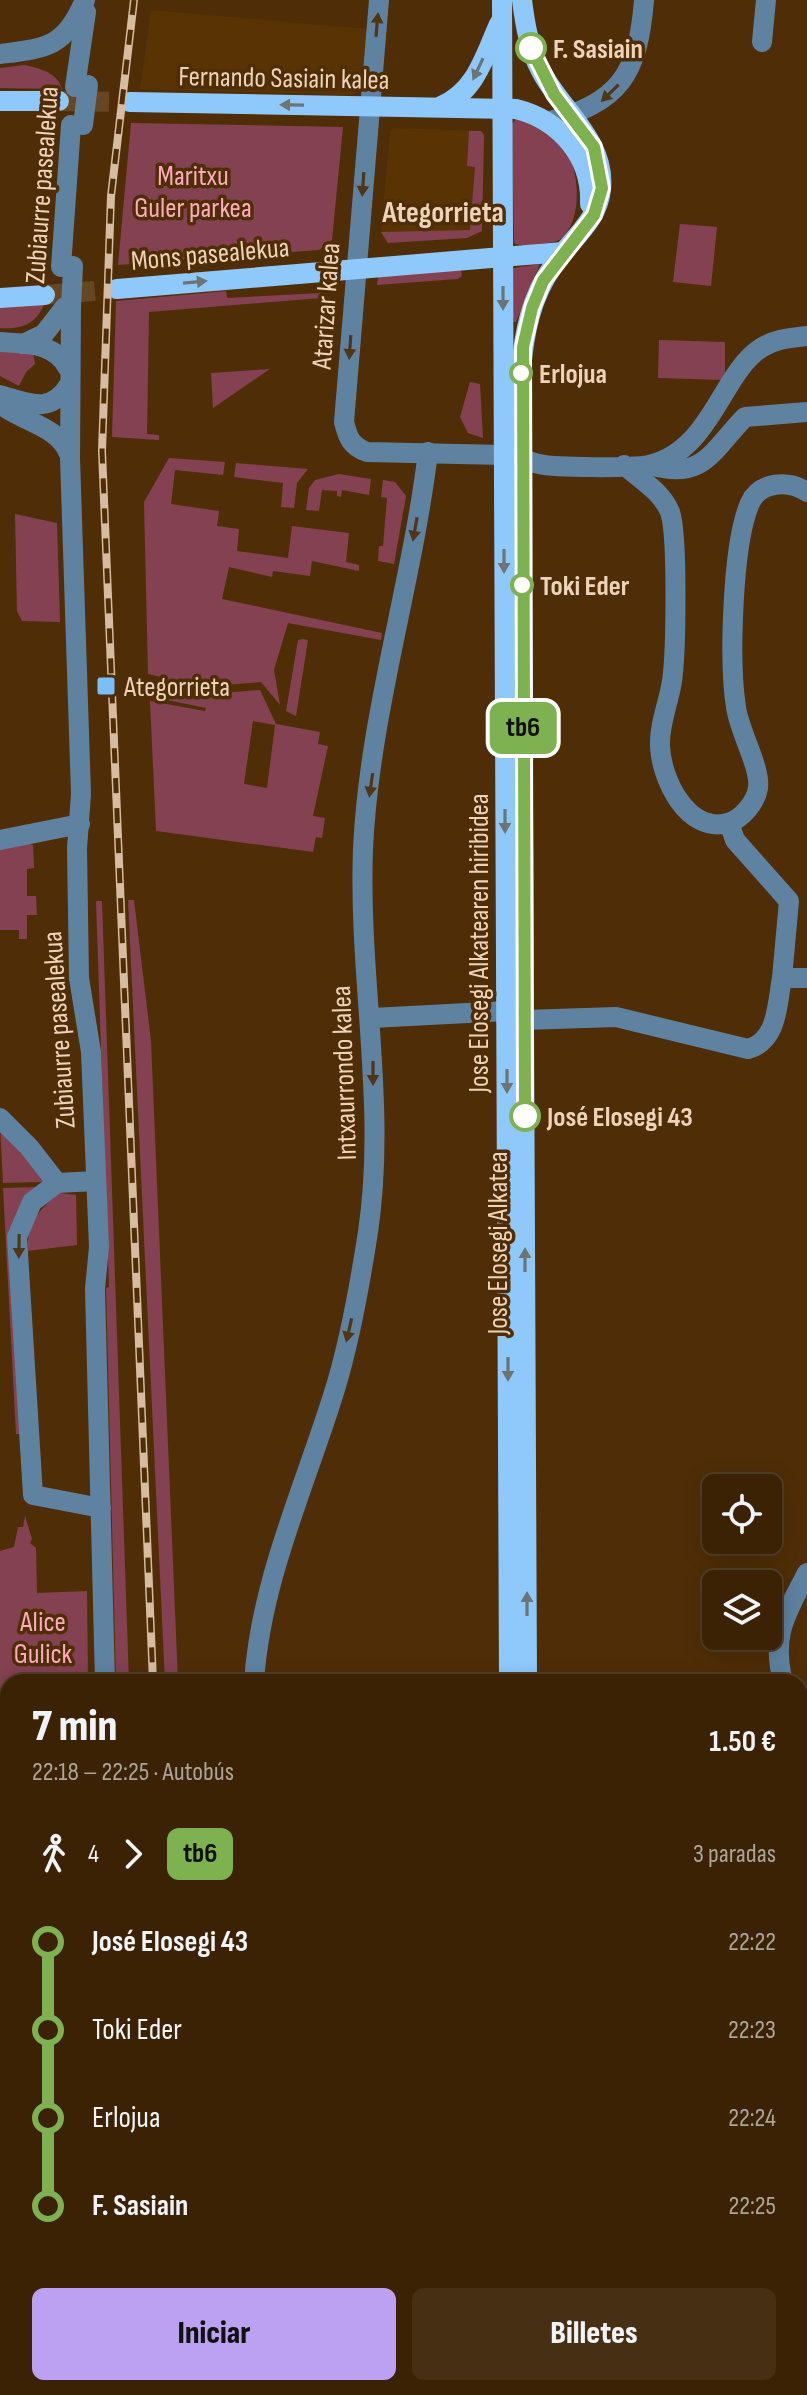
<!DOCTYPE html>
<html lang="es">
<head>
<meta charset="utf-8">
<style>
  :root { --surface:#3b2205; --page:#462f13; --text:#f1f3f6; --muted:#aca49a; --line:#543f27; --accent:#bca0f2 }
  body { margin:0; font-family:"Sofia Sans Condensed",sans-serif; background:var(--page); color:var(--text); height:100vh; display:flex; flex-direction:column; font-size:30px; white-space:nowrap }
  * { box-sizing:border-box; margin:0 }
  p { font-size:26px; color:var(--muted) }
  .icon { flex:none; width:44px; height:44px; fill:none; stroke:currentColor; stroke-width:2; stroke-linecap:round; stroke-linejoin:round }
  .map { position:relative; flex:1; overflow:hidden }
  .details { position:absolute; left:0px; top:1674px; width:808px; height:722px; display:flex; flex-direction:column; background:var(--surface); border-radius:24px 24px 0 0; box-shadow:0 4px 20px #0003,0 0 0 2px var(--line) }
  .details>* { flex:none }
  .badge { padding:0 16px; border-radius:12px; font-size:28px; line-height:52px }
  .controls { position:absolute; left:702px; top:1474px; display:grid; gap:16px }
  .controls a { display:grid; place-items:center; width:80px; height:80px; border-radius:12px; background:var(--surface); box-shadow:0 4px 20px #0003,0 0 0 2px var(--line); font-size:40px }
  .map>.badge { position:absolute; translate:-50% -50%; box-shadow:0 0 0 4px #fff }
  .legs { display:flex; align-items:center; gap:12px; height:88px; padding:0 32px; font-size:26px }
  .legs p { margin-inline-start:auto }
  .head { display:flex; align-items:center; justify-content:space-between; height:136px; padding:0 32px }
  h1 { font-size:44px; font-weight:800; line-height:60px }
  .cta { display:flex; gap:16px; margin-top:auto; padding:16px 32px }
  .cta a { flex:1; height:92px; border-radius:12px; background:var(--accent); color:#111; font-size:32px; font-weight:800; line-height:92px; text-align:center }
  .cta a+a { background:var(--page); color:var(--text) }
  ul { padding:0 32px; list-style:none }
  li { display:flex; align-items:center; gap:28px; height:88px; font-size:30px }
  li i { display:grid; place-items:center; width:12px; height:100%; margin:0 10px; background:currentColor }
  li i::after { content:''; width:20px; height:20px; margin:-10px; border:6px solid; border-radius:50%; background:var(--surface) }
  li p { margin-inline-start:auto }
  li:first-child i { background:linear-gradient(#0000 50%,currentColor 0) }
  li:last-child i { background:linear-gradient(currentColor 50%,#0000 0) }
  .map>svg:first-child { display:block }
</style>
</head>
<body>
<div class="map">
<svg width="807" height="2395" viewBox="0 0 807 2395">
  <rect width="100%" height="100%" fill="#4f2e07"/>
  <!-- built -->
  <g fill="#593304">
    <path d="M151 10 368 29 364 79 353 95 140 89Z"/>
    <path d="M393 128 481 131 482 231 467 238 388 243 384 239 381 232 390 131Z"/>
  </g>
  <!-- green -->
  <g fill="#844152" fill-rule="evenodd">
    <path d="M24 65C39 68 57 72 62 89L0 88V68Z"/>
    <path d="M517 118C534 123 553 134 564 148 580 169 583 219 562 238 556 243 547 243 538 244 530 245 522 247 514 243L512 124Z"/>
    <path d="M131 123 343 127 332 240 319 250 118 265Z"/>
    <path d="M469 131H481L484 135 482 231 467 238 388 243 381 232 470 230 475 167 467 166Z"/>
    <path d="M680 224 717 227 711 286 673 282Z"/>
    <path d="M540 264 516 322H513V268Z"/>
    <path d="M461 269 462 276 458 279 377 285 378 277Z"/>
    <path d="M226 291 227 298 321 293V298L149 312 147 434 159 435V440L112 437 116 301Z"/>
    <path d="M44 304C37 324 20 330 0 328V308Z"/>
    <path d="M659 340 725 342V380L658 378Z"/>
    <path d="M0 350 33 352 35 364 26 372 19 386 0 376Z"/>
    <path d="M270 369 213 408 211 373Z"/>
    <path d="M470 382 480 384 483 438 468 433 460 417Z"/>
    <path d="M169 458 225 462 223 475 175 470 171 504 219 511 217 526 239 529 237 551 288 558 292 526 349 533 346 562 359 565V571L312 561 310 576 273 571 272 577 229 567 222 599 382 633 381 640 288 623 274 670 280 705 261 682 211 686 209 694 260 690 276 724 320 732 318 744 328 746 313 816 325 818 322 838 316 837 313 852 156 831 150 701 205 711 206 708 157 698 161 677 148 674 144 502ZM253 721 275 725 267 788 244 784Z"/>
    <path d="M236 463 308 469 297 483 294 508 281 507 283 483 234 477Z"/>
    <path d="M339 474 371 479 369 495 342 490 341 497 337 496V491L322 490 319 511 306 510 309 488 315 480Z"/>
    <path d="M383 480 395 482 406 496 394 564 378 561 379 546H383L387 498 381 497Z"/>
    <path d="M15 514 57 523 60 622 22 621 17 611Z"/>
    <path d="M303 639 308 640 296 716 286 711 298 640Z"/>
    <path d="M27 843 33 845 34 868 27 869V896H36L37 915H27V939H19V930H0V848Z"/>
    <path d="M128 900H134L151 1041 178 1682H165Z"/>
    <path d="M96 901H102L129 1682H116L106 1288 109 1287Z"/>
    <path d="M0 1125 47 1178 42 1182 3 1183Z"/>
    <path d="M38 1187 27 1198 22 1434H16L3 1188Z"/>
    <path d="M60 1193 76 1195 77 1245 27 1251C28 1224 38 1209 60 1193Z"/>
    <path d="M25 1516 32 1539 30 1543 36 1548 37 1593 87 1591 88 1682H8V1711L0 1713V1551L14 1547 18 1527H23Z"/>
    <path d="M800 1744H807V2004L800 2002Z"/>
    <path d="M63 2388H181L180 2395H62Z"/>
  </g>
  <g fill="none" stroke-linecap="round" stroke-linejoin="round">
    <!-- major-tunnel -->
    <g stroke="#674722" stroke-width="20" stroke-dasharray="20 10" stroke-linecap="butt">
      <path d="M59 101 130 102"/>
      <path d="M45 295 117 289"/>
    </g>
    <!-- minor -->
    <g stroke="#5e82a0" stroke-width="20">
      <path d="M379 0 344 422C348 438 351 446 367 452L504 455C517 456 526 461 539 464 556 468 631 468 649 465 711 451 721 374 761 348 775 339 790 338 807 336"/>
      <path d="M762 42 766 0"/>
      <path d="M0 54C49 48 64 47 85 0"/>
      <path d="M75 87 86 12"/>
      <path d="M547 122C620 102 638 75 644 0"/>
      <path d="M61 267 71 125"/>
      <path d="M71 307 70 458 81 794 77 848 79 978 91 1052 99 1247 95 1289 105 1682"/>
      <path d="M0 342C26 344 54 342 68 368"/>
      <path d="M23 344 44 334 65 307"/>
      <path d="M0 395C28 403 50 415 69 385"/>
      <path d="M0 404C22 422 59 426 69 454"/>
      <path d="M624 465C640 479 662 492 670 512 678 535 676 654 672 681 669 702 659 724 660 746 661 778 687 834 728 823 742 819 756 802 758 788 761 768 739 731 736 707 729 662 732 544 750 503 760 481 789 480 807 492"/>
      <path d="M650 465C703 481 711 452 745 417L807 412"/>
      <path d="M729 823 735 840 789 901 782 978H807"/>
      <path d="M0 840 80 824"/>
      <path d="M372 1018 506 1011"/>
      <path d="M524 1020 616 1017 748 1049C778 1041 777 1004 782 978"/>
      <path d="M0 1118 29 1147 57 1183"/>
      <path d="M57 1183 32 1202 17 1237 33 1495 101 1508"/>
      <path d="M57 1183 96 1181"/>
      <path d="M254 1682C261 1578 306 1485 336 1386 351 1336 360 1284 368 1232 387 1105 358 977 363 849 369 716 412 585 428 452"/>
      <path d="M783 1682C771 1635 786 1614 807 1573"/>
      <path d="M800 1714 807 1720"/>
      <path d="M0 1723 8 1720"/>
      <path d="M800 2014 807 2016"/>
      <path d="M0 2116 8 2079"/>
      <path d="M0 2284 8 2286"/>
      <path d="M800 2365 807 2373"/>
      <path d="M0 2377H8"/>
      <path d="M369 2388 372 2395"/>
      <path d="M42 2395 43 2388"/>
    </g>
    <!-- major -->
    <g stroke="#8fc9fb" stroke-width="20">
      <path d="M502 0 509 1682"/>
      <path d="M522 0C525 24 529 49 541 71 561 110 606 141 601 189 598 222 570 240 553 266 531 297 524 333 521 370L527 1682"/>
      <path d="M0 101H59"/>
      <path d="M130 102 516 109C560 120 592 157 590 204"/>
      <path d="M441 106C476 92 485 55 499 24"/>
      <path d="M117 289 563 252"/>
      <path d="M0 298 45 295"/>
      <path d="M514 2388V2395"/>
      <path d="M532 2388V2395"/>
    </g>
    <!-- rail casing -->
    <g stroke="#d7bca1" stroke-width="8">
      <path id="rail" d="M134 0 111 196 102 451 153 1682"/>
    </g>
    <!-- rail -->
    <use href="#rail" stroke="#4f2e07" stroke-width="5" stroke-dasharray="15" stroke-linecap="butt"/>
    <!-- minor-bridge -->
    <g stroke="#5e82a0" stroke-width="20">
      <path d="M83 125 88 85"/>
      <path d="M71 307 73 266"/>
    </g>
  </g>
  <!-- one-way arrows -->
  <defs><path id="oneway-solid" d="M-6-.8H1V-3.2L6.5 0L1 3.2V.8H-6Z" transform="scale(2)"/></defs>
  <g fill="#503616">
    <use href="#oneway-solid" transform="translate(377 25) rotate(-85)"/>
    <use href="#oneway-solid" transform="translate(610 93) rotate(136)"/>
    <use href="#oneway-solid" transform="translate(363 184) rotate(94)"/>
    <use href="#oneway-solid" transform="translate(350 347) rotate(94)"/>
    <use href="#oneway-solid" transform="translate(415 529) rotate(100)"/>
    <use href="#oneway-solid" transform="translate(371 785) rotate(98)"/>
    <use href="#oneway-solid" transform="translate(373 1073) rotate(90)"/>
    <use href="#oneway-solid" transform="translate(19 1246) rotate(91)"/>
    <use href="#oneway-solid" transform="translate(349 1330) rotate(103)"/>
  </g>
  <g fill="#6c7475">
    <use href="#oneway-solid" transform="translate(478 69) rotate(115)"/>
    <use href="#oneway-solid" transform="translate(292 105) rotate(-179)"/>
    <use href="#oneway-solid" transform="translate(195 282) rotate(-5)"/>
    <use href="#oneway-solid" transform="translate(503 298) rotate(90)"/>
    <use href="#oneway-solid" transform="translate(504 561) rotate(90)"/>
    <use href="#oneway-solid" transform="translate(505 821) rotate(90)"/>
    <use href="#oneway-solid" transform="translate(507 1081) rotate(90)"/>
    <use href="#oneway-solid" transform="translate(525 1260) rotate(-90)"/>
    <use href="#oneway-solid" transform="translate(508 1369) rotate(90)"/>
    <use href="#oneway-solid" transform="translate(527 1604) rotate(-90)"/>
  </g>
  <g fill="none" stroke-linecap="round" stroke-linejoin="round">
    <!-- line-1 casing -->
    <g stroke="#fff" stroke-width="18">
      <path id="line-1" d="M525 1116 523 347 532 308 543 281 594 215 602 188 594 147 554 94 531 48"/>
    </g>
    <!-- line-1 -->
    <use href="#line-1" stroke="#7eb14f" stroke-width="12"/>
  </g>
  <!-- markers -->
  <g fill="#fff" stroke="#7eb14f" stroke-width="4">
    <circle cx="531" cy="48" r="14"/>
    <circle cx="521" cy="373" r="10"/>
    <circle cx="522" cy="585" r="10"/>
    <circle cx="525" cy="1116" r="14"/>
  </g>
  <rect fill="#7abff8" stroke="#4f2e07" stroke-width="3" x="96" y="676" width="20" height="20" rx="4"/>
  <g text-anchor="middle" stroke-width="7" stroke-linejoin="round" paint-order="stroke">
    <!-- stop labels -->
    <g font-size="28" font-weight="bold" fill="#edd3ba" stroke="#4f2e07" text-anchor="start">
      <text x="553" y="58">F. Sasiain</text>
      <text x="539" y="383">Erlojua</text>
      <text x="540" y="595">Toki Eder</text>
      <text x="547" y="1126">José Elosegi 43</text>
    </g>
    <!-- street labels -->
    <g font-size="28" fill="#edd3ba" stroke="#4f2e07">
      <text transform="translate(284 77) rotate(1)" y="10">Fernando Sasiain kalea</text>
      <text transform="translate(41 185) rotate(-86)" y="10">Zubiaurre pasealekua</text>
      <text transform="translate(210 253) rotate(-5)" y="10">Mons pasealekua</text>
      <text transform="translate(325 306) rotate(-86)" y="10">Atarizar kalea</text>
      <text transform="translate(478 943) rotate(-90)" y="10">Jose Elosegi Alkatearen hiribidea</text>
      <text transform="translate(58 1030) rotate(-94)" y="10">Zubiaurre pasealekua</text>
      <text transform="translate(343 1073) rotate(-92)" y="10">Intxaurrondo kalea</text>
      <text transform="translate(497 1243) rotate(-90)" y="10">Jose Elosegi Alkatea</text>
    </g>
    <!-- park labels -->
    <g font-size="28" fill="#feabbd" stroke="#4f2e07">
      <text x="193" y="185">Maritxu<tspan x="193" dy="32">Guler parkea</tspan></text>
      <text x="43" y="1631">Alice<tspan x="43" dy="32">Gulick</tspan></text>
    </g>
    <!-- poi labels -->
    <g font-size="28" fill="#edd3ba" stroke="#4f2e07" text-anchor="start">
      <text x="124" y="696">Ategorrieta</text>
    </g>
    <!-- neighbourhood labels -->
    <g font-size="30" font-weight="bold" fill="#edd3ba" stroke="#4f2e07">
      <text x="443" y="222">Ategorrieta</text>
    </g>
  </g>
</svg>
<div class="controls">
<a><svg class="icon" aria-label="locate" viewBox="0 0 24 24"><circle cx="12" cy="12" r="6"/><path d="M12 2v4M12 18v4M2 12h4M18 12h4"/></svg></a>
<a><svg class="icon" aria-label="layers" viewBox="0 0 24 24"><path d="M12 4l9 5-9 5-9-5zM3 14l9 5 9-5"/></svg></a>
</div>
<b class="badge" style="left:523px;top:728px;background:#7eb14f;color:#111">tb6</b>
<section class="details">
<div class="head"><div><h1>7 min</h1><p>22:18 – 22:25 · Autobús</p></div><b>1.50 €</b></div>
<div class="legs"><svg class="icon" aria-label="walk" viewBox="0 0 24 24"><circle cx="13" cy="4" r="2"/><path d="M13 8l-2 6 4 7M11 14l-3 7M7 12l3-4h3l4 4"/></svg>4<svg class="icon" aria-label="forward" viewBox="0 0 24 24"><path d="M9 5l7 7-7 7"/></svg><b class="badge" style="background:#7eb14f;color:#111">tb6</b><p>3 paradas</p></div>
<ul>
<li><i style="color:#7eb14f"></i><b>José Elosegi 43</b><p>22:22</p></li>
<li><i style="color:#7eb14f"></i><span>Toki Eder</span><p>22:23</p></li>
<li><i style="color:#7eb14f"></i><span>Erlojua</span><p>22:24</p></li>
<li><i style="color:#7eb14f"></i><b>F. Sasiain</b><p>22:25</p></li>
</ul>
<div class="cta"><a>Iniciar</a><a>Billetes</a></div>
</section>
</div>
</body>
</html>
